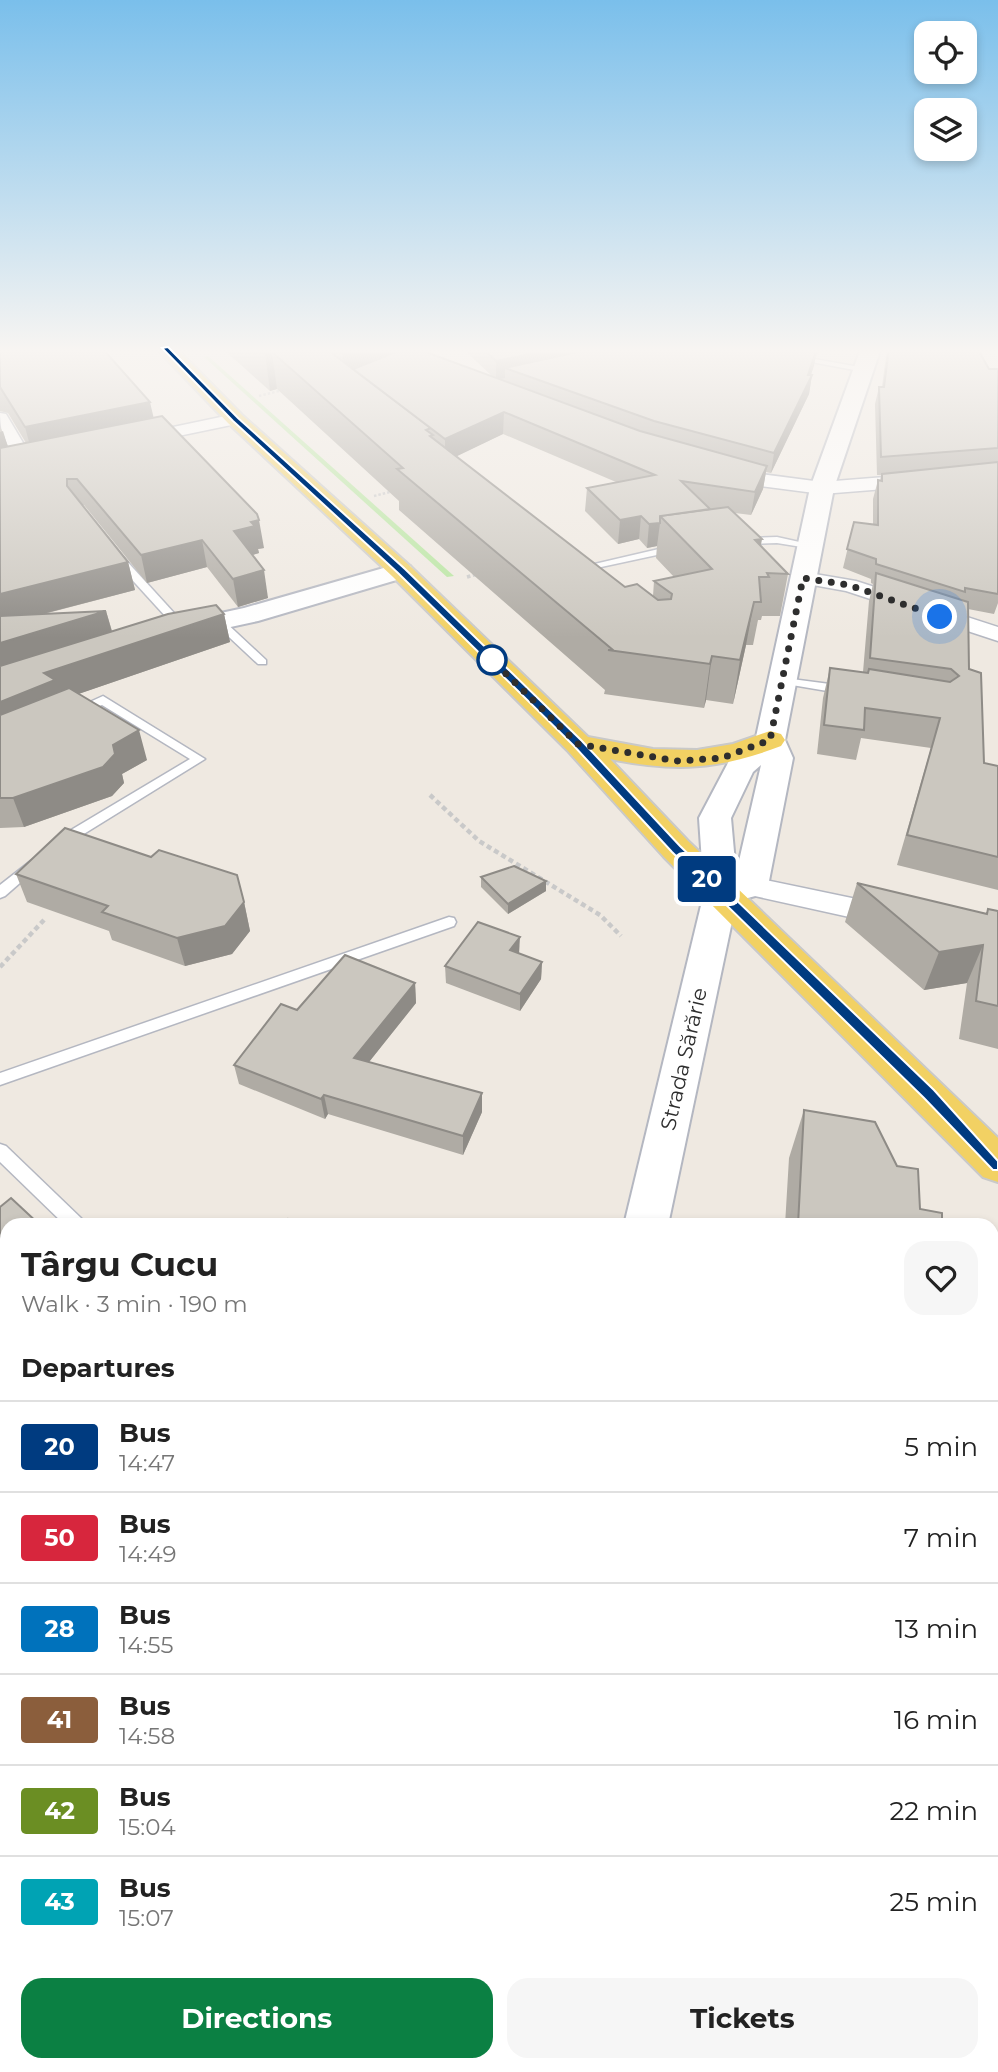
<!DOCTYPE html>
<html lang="en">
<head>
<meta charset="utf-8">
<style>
  :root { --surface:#fff; --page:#f6f6f6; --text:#222; --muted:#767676; --line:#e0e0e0; --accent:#0b8043 }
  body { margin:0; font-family:Montserrat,sans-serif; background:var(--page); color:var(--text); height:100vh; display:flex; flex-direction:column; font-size:26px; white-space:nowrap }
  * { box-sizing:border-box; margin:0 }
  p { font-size:23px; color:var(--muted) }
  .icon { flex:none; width:38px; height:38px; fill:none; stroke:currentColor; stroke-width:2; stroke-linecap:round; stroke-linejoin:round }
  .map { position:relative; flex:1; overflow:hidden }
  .details { position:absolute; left:0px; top:1218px; width:999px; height:854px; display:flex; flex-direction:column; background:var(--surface); border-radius:21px 21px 0 0; box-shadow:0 4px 10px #0003 }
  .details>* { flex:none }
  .badge { padding:0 14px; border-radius:5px; font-size:24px; line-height:46px }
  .controls { position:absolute; left:914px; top:21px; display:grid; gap:14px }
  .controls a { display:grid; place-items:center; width:63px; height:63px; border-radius:14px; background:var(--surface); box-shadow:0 4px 10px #0003; font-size:35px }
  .you { position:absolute; width:35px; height:35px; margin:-18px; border:5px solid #fff; border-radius:50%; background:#1a73e8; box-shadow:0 0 0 10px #1a73e833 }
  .map>.badge { position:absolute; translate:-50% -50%; box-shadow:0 0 0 4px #fff }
  h2 { padding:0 21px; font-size:26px; line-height:63px }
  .round { display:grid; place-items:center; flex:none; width:74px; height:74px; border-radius:21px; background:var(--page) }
  .headline { display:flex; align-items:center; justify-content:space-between; height:119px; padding:0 21px }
  h1 { font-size:33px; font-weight:700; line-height:52px }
  .action { display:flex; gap:14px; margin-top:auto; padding:14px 21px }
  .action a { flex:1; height:80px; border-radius:21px; background:var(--accent); color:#fff; font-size:28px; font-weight:700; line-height:80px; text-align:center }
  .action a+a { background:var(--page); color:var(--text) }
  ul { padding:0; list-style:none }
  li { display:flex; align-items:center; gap:21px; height:91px; padding:0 21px; border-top:2px solid var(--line) }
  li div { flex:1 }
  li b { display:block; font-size:26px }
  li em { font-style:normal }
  li .badge { min-width:77px; font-weight:700; text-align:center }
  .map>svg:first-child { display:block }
</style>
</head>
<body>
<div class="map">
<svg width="998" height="2072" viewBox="0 0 998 2072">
  <rect width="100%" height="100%" fill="#efe9e1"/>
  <!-- green -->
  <g fill="#b6e59e">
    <path d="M208 356 454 576 447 577 204 357Z"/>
    <path d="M7 1731V2065H624L627 2072H0V1737Z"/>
  </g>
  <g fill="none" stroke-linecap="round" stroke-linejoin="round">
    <!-- service casing -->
    <g stroke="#b4b7c1" stroke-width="3">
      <g id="service">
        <path d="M792 355 865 368 869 370 865 372 795 359Z"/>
        <path d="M777 537 813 545 808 548 777 543 743 544 738 541 743 538Z"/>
        <path d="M676 545 680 546V550L578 572 573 569Z"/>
        <path d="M115 557H123L185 625V629H177L115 561Z"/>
        <path d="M214 619H222L266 660V664H258L214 623Z"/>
        <path d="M784 678 845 686 851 690 845 694 780 683 778 681Z"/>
        <path d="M103 696 205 759 66 845H56L54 842 56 839 190 759 102 705 76 715 70 711Z"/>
        <path d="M32 860 39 865 37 868 5 896 0 898V885Z"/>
        <path d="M449 917 454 918 456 922 454 926 0 1085V1073Z"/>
        <path d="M0 1144 6 1146 83 1220 86 1225H65L0 1162Z"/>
      </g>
    </g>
    <!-- minor casing -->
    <g stroke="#b4b7c1" stroke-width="3">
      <g id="minor">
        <path d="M0 413 6 414 35 463 32 467 26 468C6 464 0 430 0 413Z"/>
        <path d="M235 414 244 419 241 423 135 445 126 440 135 435Z"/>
        <path d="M724 465 761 474 822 482 998 468V480L822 494 761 486 717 475 715 471Z"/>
        <path d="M803 572 856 581 998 627V641L846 591 796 582 793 578Z"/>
        <path d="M751 877 890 906 900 909 904 916 900 923 890 926 741 893 737 886 741 879Z"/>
        <path d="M0 1456 7 1459V1502L0 1499Z"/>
      </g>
    </g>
    <!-- tertiary casing -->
    <g stroke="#b4b7c1" stroke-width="4">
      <g id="tertiary">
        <path d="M861 348H881L834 488 785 740 793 758 768 886 763 894 721 905 709 901 704 893 699 818 729 761 756 737 810 488ZM761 765 736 874 731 818 753 772Z"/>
        <path d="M401 563 410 566 414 571 410 576 258 621 175 639 165 637 161 631 165 625 244 608Z"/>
      </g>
    </g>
    <!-- secondary casing -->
    <g stroke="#b4b7c1" stroke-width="4">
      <g id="secondary">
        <path d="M721 881 733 885 738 893 668 1225H624L704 893 709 885Z"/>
        <path d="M692 2065H760L763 2072H695Z"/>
      </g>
    </g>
    <!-- primary casing -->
    <g stroke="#c9c9c9" stroke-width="4">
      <path id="primary" d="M156 348H176L242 415 410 566 588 737 653 749 697 750 733 744 770 731 781 734 785 740 781 746C719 770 674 772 610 759L688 841 998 1138V1182L983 1177 664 857 567 750 392 576 228 423Z"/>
    </g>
    <!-- path-far3 -->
    <g stroke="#c9c9c9" stroke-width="2.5" stroke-dasharray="2.5 2" stroke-linecap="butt">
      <path d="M259 396 279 391"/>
      <path d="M374 496 394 491"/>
    </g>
    <!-- path-far2 -->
    <path stroke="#c9c9c9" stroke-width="3.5" stroke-dasharray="3.5 2.5" stroke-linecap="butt" d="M467 577 480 573"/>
    <!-- path-far1 -->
    <g stroke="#c9c9c9" stroke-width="4.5" stroke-dasharray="5 3.5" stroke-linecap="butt">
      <path d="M430 795 479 841 600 915 621 936"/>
      <path d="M0 967 44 920"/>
    </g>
    <!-- path -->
    <path stroke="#c9c9c9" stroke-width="7" stroke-dasharray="8 5" stroke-linecap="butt" d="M0 1678 7 1673"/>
    <!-- service -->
    <use href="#service" fill="#fff" fill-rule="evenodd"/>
    <!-- minor -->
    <use href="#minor" fill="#fff" fill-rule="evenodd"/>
    <!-- tertiary -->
    <use href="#tertiary" fill="#fff" fill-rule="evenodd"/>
    <!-- secondary -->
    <use href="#secondary" fill="#fff" fill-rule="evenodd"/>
    <!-- primary -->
    <use href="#primary" fill="#f2d163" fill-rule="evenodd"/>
    <!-- tram-far1 -->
    <g stroke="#a3a6b8" stroke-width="2">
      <path d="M0 1461 7 1465"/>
      <path d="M0 1493 7 1497"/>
    </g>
    <!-- tram -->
    <g stroke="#a3a6b8" stroke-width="2.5">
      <path d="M0 1723 7 1715"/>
      <path d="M707 2065 710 2072"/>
      <path d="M742 2065 745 2072"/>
      <path d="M463 2072 465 2065"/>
    </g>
  </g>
  <!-- wall -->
  <g fill="#afaba4" fill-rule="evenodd">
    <path d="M0 348 153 417 264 548 258 549 259 553 252 555 268 598 238 607 207 567 147 583 84 505H82L128 562 135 590 44 614 106 611 112 631 224 614 230 642 78 694 147 760 122 774 124 783 112 796 24 827 0 828V426L8 446 26 443 8 413 0 411Z"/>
    <path d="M222 348H395V352L492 376 462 348H820L817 356H816L811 375H812L809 394 771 473 766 472 763 489 751 515 735 513 761 546 788 574 780 616H762L761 620H758L753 645H746L733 704 706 700 704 708 604 694 605 690 399 510V501L277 389 270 391ZM503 434 616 482 587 488 585 511 618 544 639 539 647 548 657 546 656 558 674 577 654 581 653 596 625 587 456 456Z"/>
    <path d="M887 348H977L989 369H998V603L994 614 968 609 969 669 984 763 998 766V890L897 865 931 748 861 738 856 760 817 754 823 698 830 668 863 672 869 601 873 584 871 583V579L843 568 854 522 873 525V499L878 480 880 481 881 475H877L875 404 879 387H882Z"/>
    <path d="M16 874 244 902 250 931 232 954 185 966 112 940 109 931 27 902Z"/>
    <path d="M481 877 546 891 508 914 481 887Z"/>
    <path d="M857 883 986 914 988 909 998 911V1049L959 1039 967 983 924 990 845 922Z"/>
    <path d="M519 954 542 962 541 979 520 1011 446 983 445 966Z"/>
    <path d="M415 983 416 1003 369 1062 482 1112 463 1155 328 1114 325 1119 239 1084 234 1065 297 1010Z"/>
    <path d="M804 1110 897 1166 920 1209 942 1225H785L789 1158Z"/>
    <path d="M0 1207 7 1225V1290L0 1283Z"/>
    <path d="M992 1346 998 1347V1606L994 1608 992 1605Z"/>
  </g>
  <!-- shaded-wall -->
  <g fill="#8e8b86">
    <path d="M342 348H395L396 362 345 383Z"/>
    <path d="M558 348H603L505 368V378L496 380V361Z"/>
    <path d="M817 348 814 366 808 383 812 375 809 394 771 473 774 453 808 375Z"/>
    <path d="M272 352 277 389 270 391 265 353Z"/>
    <path d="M150 402 156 428 32 453 25 427Z"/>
    <path d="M504 412 503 434 445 462V439Z"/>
    <path d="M3 431 11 457 0 460V432Z"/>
    <path d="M767 466 763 489 751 515 755 492Z"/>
    <path d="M641 516 639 539 618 544 620 520Z"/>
    <path d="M259 520 264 548 258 549 259 553 239 559 234 531 251 522Z"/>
    <path d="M660 523 657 546 647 548 649 524Z"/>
    <path d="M762 539 755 580V540Z"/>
    <path d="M202 540 207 567 147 583 141 555Z"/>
    <path d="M128 562 135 590 0 625V594Z"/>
    <path d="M264 570 268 598 238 607 233 579Z"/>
    <path d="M754 602 746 645 733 704 740 660Z"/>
    <path d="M106 611 114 639 0 675V643Z"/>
    <path d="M224 614 230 642 61 700 0 736V702L44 673Z"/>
    <path d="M712 656 706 700 704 708 710 664Z"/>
    <path d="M139 730 147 760 122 774 124 783 112 796 24 827 13 798Z"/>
    <path d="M546 881V891L508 914V904Z"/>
    <path d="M244 902 250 931 232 954 185 966 177 938Z"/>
    <path d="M520 937 519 954 510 950Z"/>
    <path d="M983 945 967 983 924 990 939 952Z"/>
    <path d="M542 962 541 979 520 1011V994Z"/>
    <path d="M415 983 416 1003 357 1077 354 1058Z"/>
    <path d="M482 1093V1112L463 1155V1136Z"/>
    <path d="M324 1095 328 1114 325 1119 321 1099Z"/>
  </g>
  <!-- building -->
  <g fill="#cbc7bf" stroke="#8e8b86" stroke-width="2">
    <path d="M0 348H102L150 402 25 427 0 387Z"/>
    <path d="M258 348H325L431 428 426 430 433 435 430 436 625 587 637 584 658 600 671 599 672 594 654 581 712 569 660 516 728 507 762 539 755 540 788 574 767 573 769 577H759L761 602H754L740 660 712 656 710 664 608 650H613L397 469 403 468 272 352 265 353Z"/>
    <path d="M406 348H415L640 431 767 466 755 492 681 481 710 509 660 516V523L649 524 641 516 620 520 587 488 655 475 504 412 445 439 353 369Z"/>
    <path d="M482 348H558L496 361Z"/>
    <path d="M596 348H817L808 375H812L774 453 654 421 505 368Z"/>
    <path d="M889 348H977L989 369H998V448L881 457 879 387H884Z"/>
    <path d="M162 416 257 514 259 520 251 522 255 526 234 531 264 570 233 579 202 540 141 555 77 479H67V486L128 562 0 594V448Z"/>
    <path d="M998 462V594L965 588V592L876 564V559L847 549 854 522 878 525V480L882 481V474Z"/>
    <path d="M876 573 968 602 969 669 981 673 984 763 998 766V857L907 835 940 718 865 708 864 730 824 725 830 668 868 673 869 669 950 682 959 676 951 669 870 658Z"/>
    <path d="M216 605 224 614 44 673 55 680 0 702V666L168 614Z"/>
    <path d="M106 611 0 643V616Z"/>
    <path d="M69 688 139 730 113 745 115 754 103 767 13 798H0V715Z"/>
    <path d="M65 828 151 857 159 850 237 875 244 902 225 926 177 938 102 912 108 906 16 874Z"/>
    <path d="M514 866 546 881 508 904 481 877Z"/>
    <path d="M857 883 987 914 988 909 998 911V1006L976 1001 983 945 939 952Z"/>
    <path d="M478 922 520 937 510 950 542 962 520 994 445 966Z"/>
    <path d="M345 955 415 983 354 1058 482 1093 463 1136 324 1095 321 1099 234 1065 281 1004 297 1010Z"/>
    <path d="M804 1110 875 1122 897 1166 918 1169 920 1209 942 1213V1225H798Z"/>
    <path d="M11 1198 40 1225H7V1284L0 1277V1207Z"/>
    <path d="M288 1219 301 1225H284Z"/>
    <path d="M992 1346 998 1347V1525L992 1515Z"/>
    <path d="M998 1676V1857L992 1859V1678Z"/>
  </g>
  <!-- sky -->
  <linearGradient id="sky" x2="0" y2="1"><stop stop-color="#7abfeb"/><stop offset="0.55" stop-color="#f8f5f2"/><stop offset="1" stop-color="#f8f5f2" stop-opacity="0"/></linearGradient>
  <rect width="998" height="638" fill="url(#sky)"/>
  <!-- line -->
  <path fill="#003b80" stroke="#fff" stroke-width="2" d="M168 347 238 418 405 569 582 741 680 846 934 1090 998 1161V1170H993L924 1098 672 852 574 746 398 573 233 421 162 348Z"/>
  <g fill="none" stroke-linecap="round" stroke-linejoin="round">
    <!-- walk -->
    <path stroke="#2e2e2e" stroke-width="7" stroke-dasharray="0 12.6" d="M492 660 490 658 578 744 677 761 722 758 770 740 803 578 849 585 940 617"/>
  </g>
  <!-- markers -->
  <circle fill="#fff" stroke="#003b80" stroke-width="3.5" cx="492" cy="660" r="14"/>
  <g text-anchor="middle" stroke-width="5" stroke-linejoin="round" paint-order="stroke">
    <!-- street labels -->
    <g font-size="21" fill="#2e2e2e" stroke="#fff">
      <text transform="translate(684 1059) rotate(-77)" y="7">Strada Sărărie</text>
    </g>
  </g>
</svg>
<div class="controls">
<a><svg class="icon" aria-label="locate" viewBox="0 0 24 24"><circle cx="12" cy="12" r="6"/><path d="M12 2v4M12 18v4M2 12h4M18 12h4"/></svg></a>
<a><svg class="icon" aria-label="layers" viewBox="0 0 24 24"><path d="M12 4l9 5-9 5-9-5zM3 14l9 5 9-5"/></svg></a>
</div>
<div class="you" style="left:940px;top:617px"></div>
<b class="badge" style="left:707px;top:879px;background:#003b80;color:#fff">20</b>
<section class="details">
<div class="headline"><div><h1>Târgu Cucu</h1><p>Walk · 3 min · 190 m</p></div><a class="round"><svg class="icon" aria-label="heart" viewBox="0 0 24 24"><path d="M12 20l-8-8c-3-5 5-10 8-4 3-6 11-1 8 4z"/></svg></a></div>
<h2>Departures</h2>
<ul>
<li><span class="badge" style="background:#003b80;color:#fff">20</span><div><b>Bus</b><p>14:47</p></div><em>5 min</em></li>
<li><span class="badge" style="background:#d7263d;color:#fff">50</span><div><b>Bus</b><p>14:49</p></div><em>7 min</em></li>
<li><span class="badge" style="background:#0072bc;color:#fff">28</span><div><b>Bus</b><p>14:55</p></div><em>13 min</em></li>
<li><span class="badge" style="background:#8b5e3c;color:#fff">41</span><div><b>Bus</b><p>14:58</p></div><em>16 min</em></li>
<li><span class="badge" style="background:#6b8e23;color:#fff">42</span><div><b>Bus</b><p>15:04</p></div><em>22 min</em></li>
<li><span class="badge" style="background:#00a3b4;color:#fff">43</span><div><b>Bus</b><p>15:07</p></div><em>25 min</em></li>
</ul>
<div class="action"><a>Directions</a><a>Tickets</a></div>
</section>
</div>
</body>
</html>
